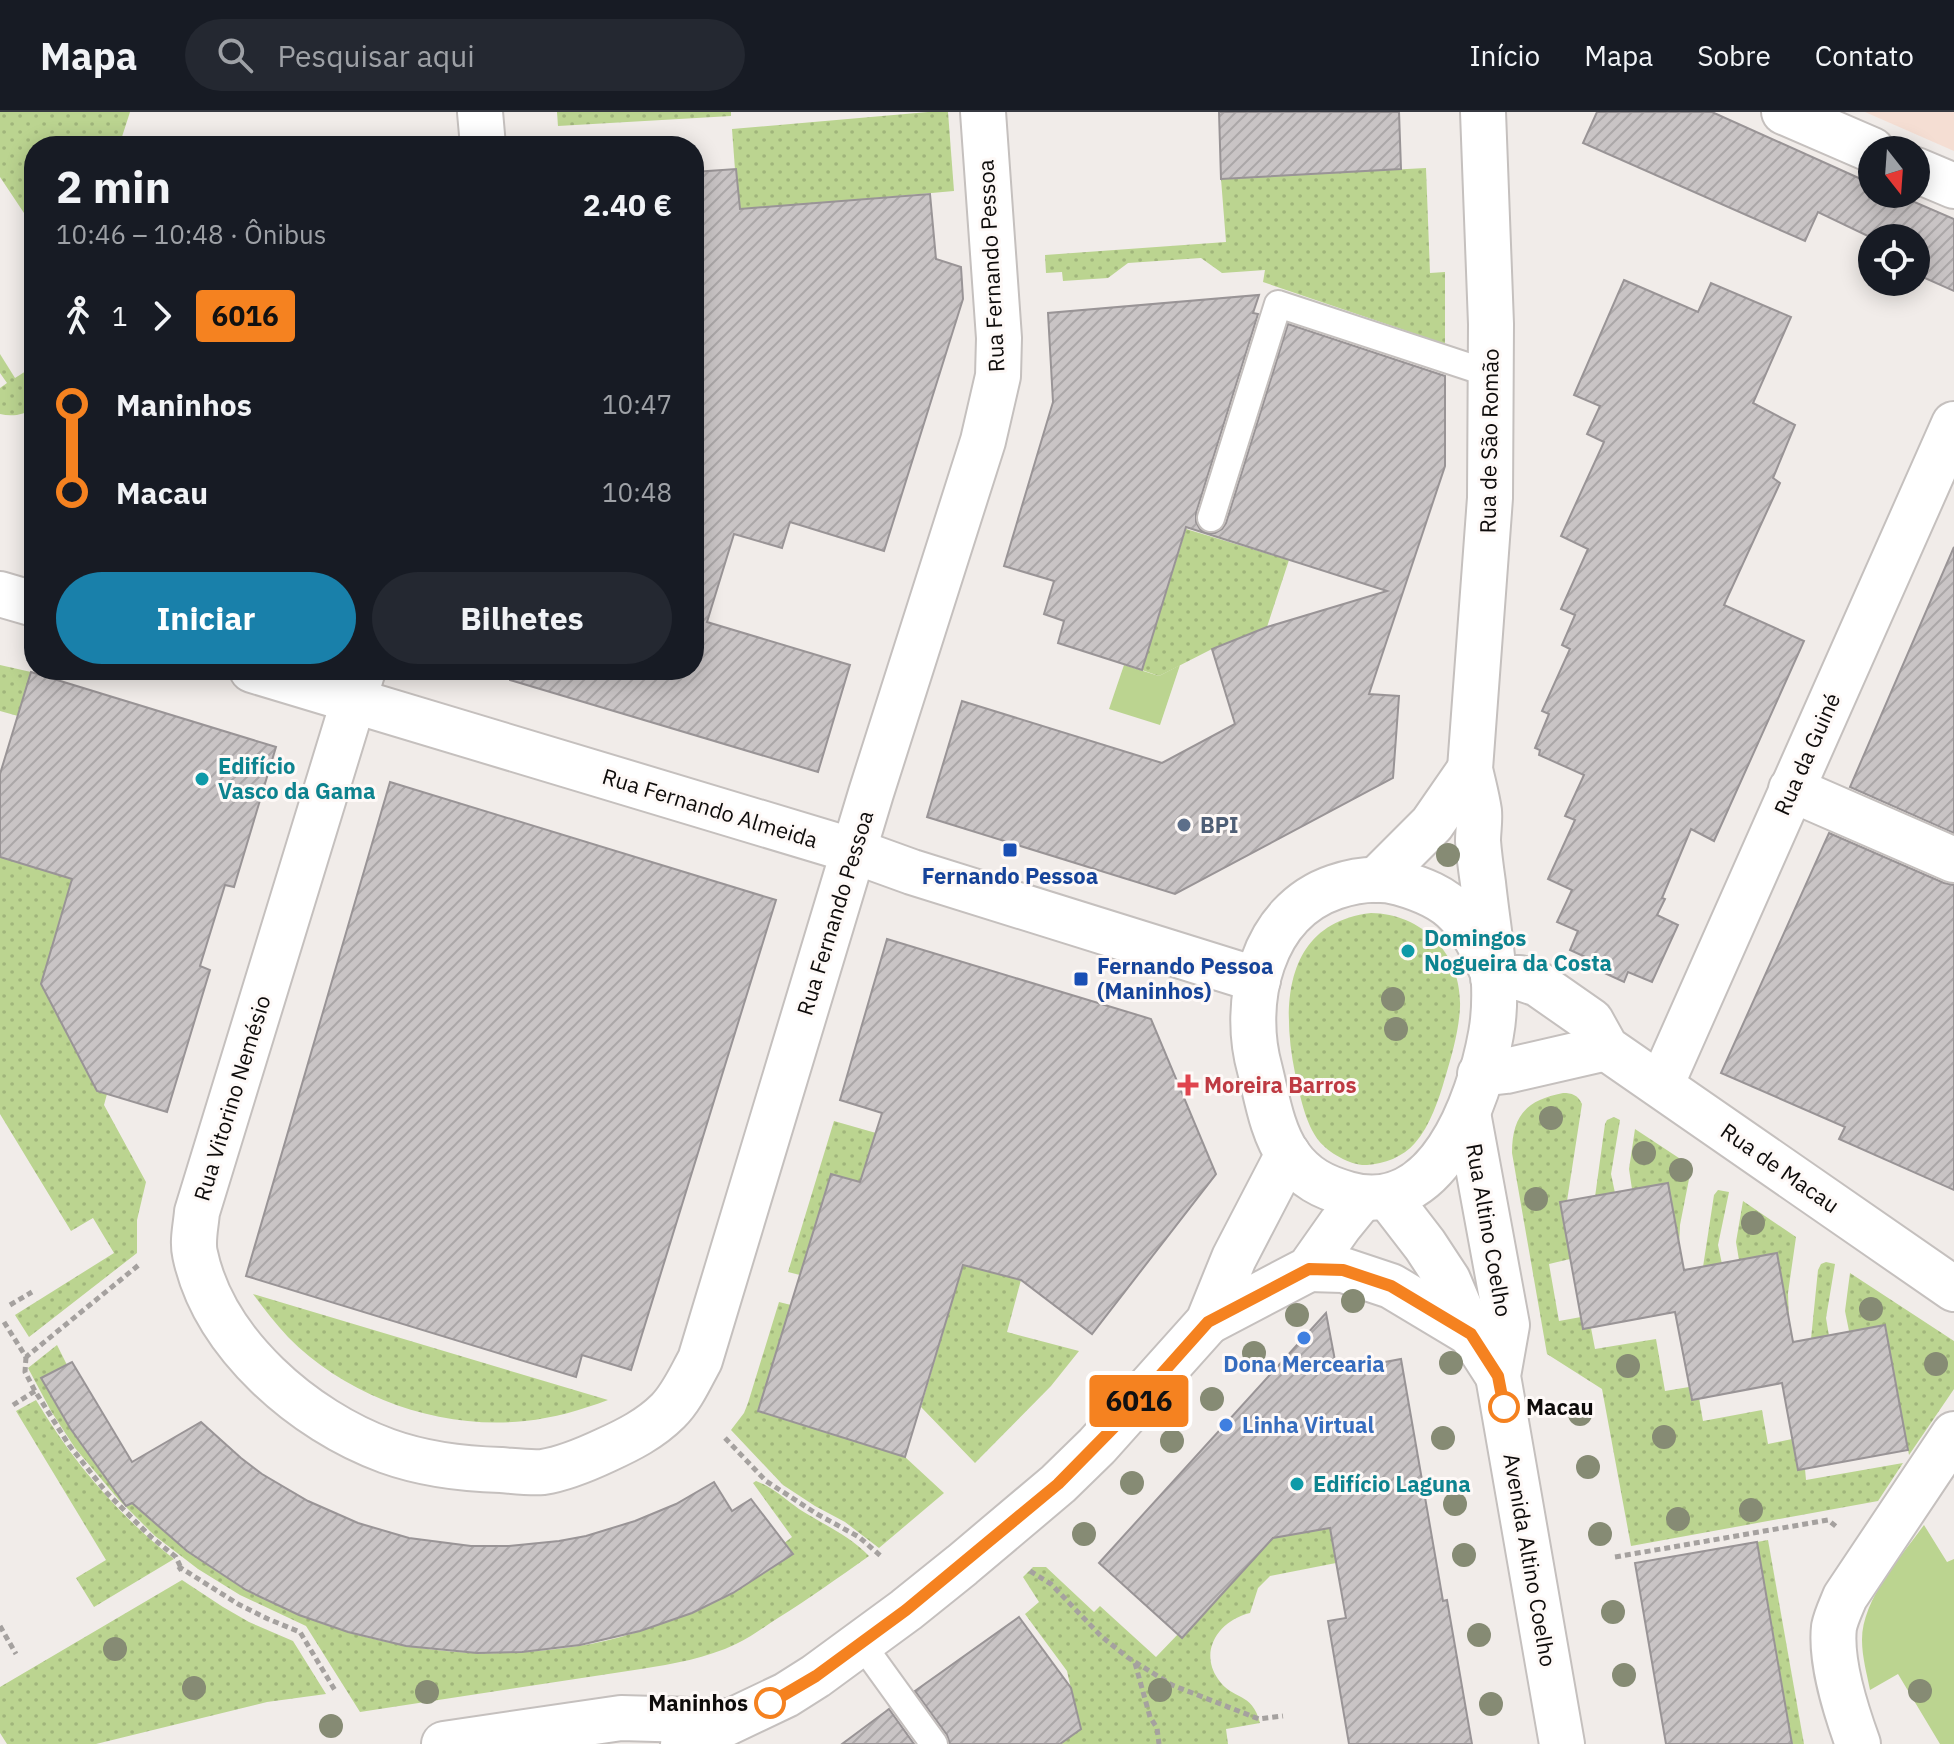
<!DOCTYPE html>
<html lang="pt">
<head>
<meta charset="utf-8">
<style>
  :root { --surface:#171b24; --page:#242831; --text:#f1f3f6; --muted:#9ea1a6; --line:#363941; --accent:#1980aa }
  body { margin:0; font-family:"IBM Plex Sans",sans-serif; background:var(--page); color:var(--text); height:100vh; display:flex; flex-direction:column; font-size:30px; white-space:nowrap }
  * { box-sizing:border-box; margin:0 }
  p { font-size:26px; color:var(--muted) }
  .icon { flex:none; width:44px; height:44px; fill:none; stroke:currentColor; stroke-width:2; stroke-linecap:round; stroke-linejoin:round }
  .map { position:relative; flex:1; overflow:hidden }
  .panel { position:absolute; left:24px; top:24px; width:680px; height:544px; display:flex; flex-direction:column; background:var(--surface); border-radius:32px; box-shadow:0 4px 20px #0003 }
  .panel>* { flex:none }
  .badge { padding:0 16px; border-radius:6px; font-size:28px; line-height:52px }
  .needle { width:52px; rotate:163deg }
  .buttons { position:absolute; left:1858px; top:24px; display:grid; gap:16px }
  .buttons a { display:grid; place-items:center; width:72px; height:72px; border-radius:50%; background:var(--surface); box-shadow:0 4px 20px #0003; font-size:40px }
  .map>.badge { position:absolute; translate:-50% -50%; box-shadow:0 0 0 4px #fff }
  .legs { display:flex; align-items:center; gap:12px; height:88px; padding:0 32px; font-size:26px }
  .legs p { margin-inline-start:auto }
  .overview { display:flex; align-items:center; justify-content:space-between; height:136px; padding:0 32px }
  h1 { font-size:44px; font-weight:800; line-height:60px }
  .cta { display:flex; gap:16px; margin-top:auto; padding:16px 32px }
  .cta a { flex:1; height:92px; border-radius:48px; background:var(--accent); color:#fff; font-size:32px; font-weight:800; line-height:92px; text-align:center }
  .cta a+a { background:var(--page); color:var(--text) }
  ul { padding:0 32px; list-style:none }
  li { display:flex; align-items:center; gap:28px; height:88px; font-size:30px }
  li i { display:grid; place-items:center; width:12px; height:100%; margin:0 10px; background:currentColor }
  li i::after { content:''; width:20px; height:20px; margin:-10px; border:6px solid; border-radius:50%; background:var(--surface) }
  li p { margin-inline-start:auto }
  li:first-child i { background:linear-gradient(#0000 50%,currentColor 0) }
  li:last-child i { background:linear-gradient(currentColor 50%,#0000 0) }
  header { display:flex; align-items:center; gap:48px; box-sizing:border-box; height:112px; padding:0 40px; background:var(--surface); border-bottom:2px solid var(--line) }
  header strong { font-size:38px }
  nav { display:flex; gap:44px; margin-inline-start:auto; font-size:28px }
  .search { width:560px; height:72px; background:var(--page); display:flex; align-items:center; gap:20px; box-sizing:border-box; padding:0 28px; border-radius:44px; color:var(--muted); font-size:30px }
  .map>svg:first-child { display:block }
</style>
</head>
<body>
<header>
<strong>Mapa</strong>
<div class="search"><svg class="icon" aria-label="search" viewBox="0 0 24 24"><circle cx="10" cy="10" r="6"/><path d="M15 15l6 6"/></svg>Pesquisar aqui</div>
<nav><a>Início</a><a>Mapa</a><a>Sobre</a><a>Contato</a></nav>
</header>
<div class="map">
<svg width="1954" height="1632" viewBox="0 0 1954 1632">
  <defs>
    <pattern id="grass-dots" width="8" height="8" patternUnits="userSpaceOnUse" patternTransform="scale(2)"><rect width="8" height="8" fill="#bbd490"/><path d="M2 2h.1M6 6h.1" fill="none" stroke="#a0b57b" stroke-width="1.8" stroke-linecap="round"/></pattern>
    <pattern id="building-hatch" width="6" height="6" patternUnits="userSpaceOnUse" patternTransform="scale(2)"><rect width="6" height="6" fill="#c9c4c5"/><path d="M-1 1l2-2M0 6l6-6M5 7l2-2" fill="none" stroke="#aba7a8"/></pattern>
  </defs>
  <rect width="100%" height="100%" fill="#f1ece9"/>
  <!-- education -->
  <path fill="#f5ded3" d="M1865 0H1954V39Z"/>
  <!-- grass -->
  <g fill="url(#grass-dots)">
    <path d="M0 0H130L119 34H34V116L0 65Z"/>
    <path d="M557 0H731V4L558 14Z"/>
    <path d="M928 0H948L954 79 738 98 732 17Z"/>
    <path d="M1426 56 1430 161 1445 160V232L1263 170 1265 158 1222 161 1201 146 1128 151 1108 166 1063 169 1062 160 1046 161 1045 143 1226 130 1221 67Z"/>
    <path d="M0 242 15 266 34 254V296C24 303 12 305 0 302V276L7 271 0 261Z"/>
    <path d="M1186 417 1289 448 1267 515 1212 537 1159 564 1142 558Z"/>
    <path d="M0 553 31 560 18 604 0 599Z"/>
    <path d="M0 745 72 767 41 872 97 979 107 982 104 993 146 1070 137 1108V1141L29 1225 15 1203 114 1141 93 1106 71 1119 0 1002Z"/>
    <path d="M1371 801C1423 802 1462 842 1460 895 1459 918 1452 943 1445 966 1439 987 1430 1014 1415 1031 1403 1045 1384 1052 1367 1053 1351 1054 1329 1041 1319 1029 1305 1011 1300 983 1295 961 1281 892 1285 811 1371 801Z"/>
    <path d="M1563 981C1572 981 1578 983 1582 992L1567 1089 1570 1147 1549 1152 1559 1209 1581 1205 1583 1216H1591L1595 1237 1656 1227 1665 1279 1689 1275 1691 1287 1699 1286 1703 1309 1762 1298 1768 1332 1792 1327 1798 1357H1805L1806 1368 1903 1351 1878 1389 1631 1434 1602 1277 1547 1242 1512 1041C1512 1003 1527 988 1563 981Z"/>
    <path d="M1614 1005 1620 1008 1611 1062 1615 1081 1595 1085 1605 1012 1607 1008Z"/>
    <path d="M834 1009 876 1021 860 1070 831 1062 800 1163 788 1160Z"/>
    <path d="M1635 1017 1688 1052 1690 1062 1680 1113 1679 1135 1632 1077 1629 1057Z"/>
    <path d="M1718 1078 1729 1080 1718 1133 1722 1152 1703 1155 1714 1083Z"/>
    <path d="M1743 1089 1796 1125 1788 1181 1789 1209 1739 1148 1736 1130Z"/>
    <path d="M1826 1150 1835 1152 1826 1206 1829 1224 1811 1227 1818 1158 1821 1152Z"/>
    <path d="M963 1153 1021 1168 1007 1220 1079 1239 1051 1274 975 1351 921 1295Z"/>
    <path d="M1850 1161 1954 1229V1277L1909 1343 1885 1214 1849 1219 1845 1199Z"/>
    <path d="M253 1182 608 1288C581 1298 554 1306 525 1309 440 1318 348 1286 288 1225 275 1211 264 1197 253 1182Z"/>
    <path d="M779 1190 791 1193 758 1299 905 1345 944 1381 879 1436 845 1410 815 1394 783 1373 731 1318 744 1301 748 1291Z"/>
    <path d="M57 1233 67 1253 41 1266C133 1438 310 1546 506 1541 549 1539 596 1534 637 1520 657 1513 676 1497 694 1486 726 1467 763 1448 792 1425L753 1371 756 1369C772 1375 785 1387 799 1397 824 1413 849 1423 869 1444 839 1465 809 1487 778 1506 764 1515 751 1525 736 1532 707 1546 673 1552 641 1557L360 1600 306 1514 240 1483 198 1457 155 1424 119 1388 75 1336 51 1299 28 1256Z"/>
    <path d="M36 1288C73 1350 117 1402 174 1447L94 1495 76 1466 106 1448 16 1299Z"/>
    <path d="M1306 1389 1330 1416 1336 1451 1270 1464 1258 1476 1250 1501C1220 1508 1198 1538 1218 1567 1233 1589 1252 1579 1260 1611L1226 1617 1228 1632H1060L1080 1617 1067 1559 1025 1502 1039 1490 1023 1465 1033 1455H1046L1094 1500 1100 1494 1156 1545Z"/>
    <path d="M1768 1428 1804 1632H1792L1757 1430Z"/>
    <path d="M182 1468 223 1495 249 1510 293 1529 326 1582 267 1590 96 1632H7L0 1621V1575Z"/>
  </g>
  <!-- green -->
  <g fill="#bbd490">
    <path d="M1124 553 1159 564 1180 553 1160 613 1109 597Z"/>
    <path d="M1924 1413 1947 1450 1954 1447V1632H1940L1898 1562 1870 1578C1867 1562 1862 1545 1862 1528 1862 1487 1901 1445 1924 1413Z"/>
  </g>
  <!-- building -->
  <g fill="url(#building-hatch)" stroke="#999496" stroke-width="2">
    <path d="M1219 0H1399L1401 57 1221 67Z"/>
    <path d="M1597 0H1712L1872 72V82H1896L1954 107V179L1916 162V126H1872L1818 100 1805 129 1583 31Z"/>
    <path d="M736 57 740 97 930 82 936 147 961 155 963 187 884 439 790 410 782 436 734 422 707 510 850 553 818 660 510 568 511 558H694V60Z"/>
    <path d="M1624 168 1698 200 1711 171 1791 205 1753 291 1795 313 1773 366 1780 371 1724 493 1804 529 1714 729 1691 717 1662 786 1665 787 1657 803 1678 813 1652 870 1628 860 1624 870 1589 854 1592 848 1570 838 1578 819 1557 810 1572 778 1548 767 1575 708 1565 704 1584 663 1539 643 1540 638 1535 636 1549 602 1542 599 1570 537 1562 533 1575 503 1561 497 1588 437 1561 424 1604 330 1587 322 1600 294 1574 283Z"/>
    <path d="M1259 183 1253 201 1258 202 1196 401V410L1200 417 1206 421H1215L1222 417 1226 411 1288 212 1445 264V354L1369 582 1399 584 1393 666 1175 782 927 705 962 589 1162 651 1235 612 1212 537 1267 515 1387 479 1186 415 1142 558 1058 531 1064 509 1044 502 1054 469 1004 454 1053 290 1048 201Z"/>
    <path d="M1954 435V721L1850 675Z"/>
    <path d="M31 560 276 635 234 775 225 773 200 854 210 858 167 1000 97 979 41 872 72 767 0 745V662Z"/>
    <path d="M390 670 776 788 631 1258 582 1243 576 1265 246 1164Z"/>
    <path d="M1829 721 1944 771 1954 773V1078L1839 1027 1845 1015 1721 961Z"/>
    <path d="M887 827 1151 907 1216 1062 1092 1222 1021 1168 963 1153 905 1345 758 1299 831 1062 860 1070 882 1001 840 988Z"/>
    <path d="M1668 1071 1684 1158 1777 1141 1793 1230 1885 1213 1908 1338 1798 1358 1782 1271 1692 1288 1675 1200 1583 1217 1560 1090Z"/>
    <path d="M1326 1201 1337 1259 1401 1247 1443 1489 1447 1488 1472 1632H1349L1328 1509 1346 1506 1330 1416 1273 1426 1182 1526 1099 1451Z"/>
    <path d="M72 1250 132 1350 201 1310 241 1346 262 1362 308 1389 358 1411 409 1426 471 1434H509L559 1429 586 1424 635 1409 676 1392 714 1370 732 1399 751 1387 793 1442 733 1481 692 1501 640 1519 580 1533 522 1540 477 1541 406 1534 348 1520 299 1503 246 1478 187 1439 132 1391 126 1394 70 1316 41 1266Z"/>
    <path d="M1757 1430 1792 1632H1666L1635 1451Z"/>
    <path d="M1019 1505 1071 1576 1081 1617 1060 1632H950L947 1623 915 1579Z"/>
    <path d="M889 1597 914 1632H842L885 1600Z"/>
  </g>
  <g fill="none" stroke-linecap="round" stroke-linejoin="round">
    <!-- service casing -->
    <g stroke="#c5c0be" stroke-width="30">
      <g id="service">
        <path d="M1211 406 1278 192 1491 262"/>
        <path d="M861 1531 934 1632"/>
      </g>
    </g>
    <!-- minor casing -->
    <g stroke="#c5c0be" stroke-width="48">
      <g id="minor">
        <path d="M480 0 483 34"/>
        <path d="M1784 0 1872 38"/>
        <path d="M1916 58 1954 74"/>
        <path d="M0 482 34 492"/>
        <path d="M252 558 854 739 912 760 1258 868"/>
        <path d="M363 558 197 1100C196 1113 192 1129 195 1142 214 1232 304 1309 387 1339 423 1352 463 1357 501 1358 514 1359 530 1361 543 1360 562 1357 589 1346 606 1338 628 1328 650 1317 668 1299 682 1285 690 1266 700 1248L871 681 983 329 998 264 999 226 983 0"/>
        <path d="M1791 677 1954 748"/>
        <path d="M1493 866H1520L1538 872 1591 909 1606 936 1954 1177"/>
        <path d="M1480 962 1506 959 1606 936"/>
        <path d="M1661 973 1954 312"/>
        <path d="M1858 1632C1846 1599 1830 1550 1834 1515 1836 1505 1841 1495 1845 1485L1954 1322"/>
      </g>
    </g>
    <!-- secondary casing -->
    <g stroke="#c5c0be" stroke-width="48">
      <g id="secondary">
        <path d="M1483 0 1491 212 1490 386 1470 657C1473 671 1477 685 1479 699 1480 709 1478 719 1478 729 1479 743 1481 757 1483 771 1488 820 1500 873 1491 922 1479 989 1437 1108 1348 1082 1323 1075 1305 1066 1289 1044 1272 1020 1267 986 1260 958 1241 891 1261 800 1335 775 1356 768 1378 765 1400 771 1421 777 1443 785 1458 802 1474 818 1483 839 1492 859"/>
        <path d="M1376 768 1432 712 1470 657"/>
        <path d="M1468 1001 1507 1213 1498 1264 1562 1632"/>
        <path d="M1388 1085 1425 1133 1448 1168 1471 1222 1498 1264"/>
        <path d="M1309 1157 1343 1158 1391 1174 1471 1222"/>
        <path d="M1208 1210 1309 1157 1340 1113 1362 1086"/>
        <path d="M444 1632 621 1606 726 1609"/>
        <path d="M683 1632 786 1583 816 1564 906 1498 962 1453 1058 1372 1097 1334 1208 1210 1234 1146 1288 1042"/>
      </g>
    </g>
    <!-- path -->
    <g stroke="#a5a19f" stroke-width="5" stroke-dasharray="6 4" stroke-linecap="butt">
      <path d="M10 1193 32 1180"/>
      <path d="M4 1210 26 1245 140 1152"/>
      <path d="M26 1245 25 1260 35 1279 69 1333 107 1381 151 1425 176 1445 181 1456"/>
      <path d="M13 1293 35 1279"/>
      <path d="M725 1326 766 1369 817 1402 859 1425 883 1446"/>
      <path d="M1615 1445 1828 1408 1838 1416"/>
      <path d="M178 1458 181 1456 238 1492 268 1507 300 1520 336 1580"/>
      <path d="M1030 1459 1051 1472 1101 1524 1127 1545 1172 1573 1259 1607 1283 1604"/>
      <path d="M0 1514 16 1542"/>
      <path d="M1135 1551 1150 1605 1157 1616 1159 1632"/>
    </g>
    <!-- service -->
    <use href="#service" stroke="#fff" stroke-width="26"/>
    <!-- minor -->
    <use href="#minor" stroke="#fff" stroke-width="44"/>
    <!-- secondary -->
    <use href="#secondary" stroke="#fff" stroke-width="44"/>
  </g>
  <!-- trees -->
  <g fill="#868b74">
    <circle cx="1448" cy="743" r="12"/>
    <circle cx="1393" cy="887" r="12"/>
    <circle cx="1396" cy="917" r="12"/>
    <circle cx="1551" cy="1006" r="12"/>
    <circle cx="1644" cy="1041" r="12"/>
    <circle cx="1681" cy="1058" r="12"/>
    <circle cx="1536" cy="1087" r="12"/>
    <circle cx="1753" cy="1111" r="12"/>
    <circle cx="1353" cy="1189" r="12"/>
    <circle cx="1871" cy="1197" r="12"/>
    <circle cx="1297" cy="1203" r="12"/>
    <circle cx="1254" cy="1241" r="12"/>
    <circle cx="1451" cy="1251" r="12"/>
    <circle cx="1936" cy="1252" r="12"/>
    <circle cx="1628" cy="1254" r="12"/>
    <circle cx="1212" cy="1287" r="12"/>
    <circle cx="1580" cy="1302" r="12"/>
    <circle cx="1664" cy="1325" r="12"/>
    <circle cx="1443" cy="1326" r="12"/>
    <circle cx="1172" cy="1329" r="12"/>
    <circle cx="1588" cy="1355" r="12"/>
    <circle cx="1132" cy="1371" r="12"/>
    <circle cx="1455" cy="1392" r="12"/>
    <circle cx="1751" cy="1398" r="12"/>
    <circle cx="1678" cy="1407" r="12"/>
    <circle cx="1084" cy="1422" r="12"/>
    <circle cx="1600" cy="1422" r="12"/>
    <circle cx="1464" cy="1443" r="12"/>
    <circle cx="1613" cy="1500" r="12"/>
    <circle cx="1479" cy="1523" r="12"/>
    <circle cx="115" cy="1537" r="12"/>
    <circle cx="1624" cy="1563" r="12"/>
    <circle cx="194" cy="1576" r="12"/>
    <circle cx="1160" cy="1578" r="12"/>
    <circle cx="1920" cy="1579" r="12"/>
    <circle cx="427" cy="1580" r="12"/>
    <circle cx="1491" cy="1592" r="12"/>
    <circle cx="331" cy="1614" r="12"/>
  </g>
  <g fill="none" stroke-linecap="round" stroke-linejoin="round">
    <!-- line-1 casing -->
    <g stroke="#fff" stroke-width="18">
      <path id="line-1" d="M770 1591 816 1564 906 1498 1058 1372 1117 1312 1208 1210 1309 1157 1343 1158 1391 1174 1471 1222 1498 1264 1504 1295"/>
    </g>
    <!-- line-1 -->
    <use href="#line-1" stroke="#f58220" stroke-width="12"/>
  </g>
  <!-- markers -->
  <g fill="#0f9aa8" stroke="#fef9f7" stroke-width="3">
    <circle cx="202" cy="667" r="8"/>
    <circle cx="1408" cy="839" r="8"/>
    <circle cx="1297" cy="1372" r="8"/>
  </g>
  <circle fill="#5c6f8a" stroke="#fef9f7" stroke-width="3" cx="1184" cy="713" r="8"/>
  <g fill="#1a4fb4" stroke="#fef9f7" stroke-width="3">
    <rect x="1002" y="730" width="16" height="16" rx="4"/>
    <rect x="1073" y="859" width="16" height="16" rx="4"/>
  </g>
  <path fill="#e0444e" stroke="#fef9f7" stroke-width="3" d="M1184 961h8v8h8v8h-8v8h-8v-8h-8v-8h8z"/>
  <g fill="#3f7fe0" stroke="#fef9f7" stroke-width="3">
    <circle cx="1304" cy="1226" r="8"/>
    <circle cx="1226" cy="1313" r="8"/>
  </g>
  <g fill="#fff" stroke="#f58220" stroke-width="4">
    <circle cx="1504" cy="1295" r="14"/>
    <circle cx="770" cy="1591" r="14"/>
  </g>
  <g text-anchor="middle" stroke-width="6" stroke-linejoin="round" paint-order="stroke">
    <!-- street labels -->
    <g font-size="22" fill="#0e0c0b" stroke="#fef9f7">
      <text transform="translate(991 154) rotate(-93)" y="8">Rua Fernando Pessoa</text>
      <text transform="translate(1489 329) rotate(-89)" y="8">Rua de São Romão</text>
      <text transform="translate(1807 642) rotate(-66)" y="8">Rua da Guiné</text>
      <text transform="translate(710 696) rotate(17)" y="8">Rua Fernando Almeida</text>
      <text transform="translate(835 801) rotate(-73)" y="8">Rua Fernando Pessoa</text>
      <text transform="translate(232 986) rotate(-73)" y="8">Rua Vitorino Nemésio</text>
      <text transform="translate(1780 1056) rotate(35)" y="8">Rua de Macau</text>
      <text transform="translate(1489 1118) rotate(80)" y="8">Rua Altino Coelho</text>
      <text transform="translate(1530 1448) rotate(80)" y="8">Avenida Altino Coelho</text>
    </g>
    <!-- culture labels -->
    <g font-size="22" font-weight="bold" fill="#0d838f" stroke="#fef9f7" text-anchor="start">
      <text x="218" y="662">Edifício<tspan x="218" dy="25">Vasco da Gama</tspan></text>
      <text x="1424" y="834">Domingos<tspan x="1424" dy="25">Nogueira da Costa</tspan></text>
      <text x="1313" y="1380">Edifício Laguna</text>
    </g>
    <!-- service labels -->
    <g font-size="22" font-weight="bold" fill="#4e5e75" stroke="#fef9f7" text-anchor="start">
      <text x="1200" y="721">BPI</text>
    </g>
    <!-- transit labels -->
    <g font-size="22" font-weight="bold" fill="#164399" stroke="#fef9f7">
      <text x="1010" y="772">Fernando Pessoa</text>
      <text x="1097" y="862" text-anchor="start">Fernando Pessoa<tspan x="1097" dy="25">(Maninhos)</tspan></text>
    </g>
    <!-- health labels -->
    <g font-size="22" font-weight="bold" fill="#be3a42" stroke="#fef9f7" text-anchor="start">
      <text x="1204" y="981">Moreira Barros</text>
    </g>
    <!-- shop labels -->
    <g font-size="22" font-weight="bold" fill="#366cbe" stroke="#fef9f7">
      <text x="1304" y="1260">Dona Mercearia</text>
      <text x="1242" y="1321" text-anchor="start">Linha Virtual</text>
    </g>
    <!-- stop labels -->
    <g font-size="22" font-weight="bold" fill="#0e0c0b" stroke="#fef9f7" text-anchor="start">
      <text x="1526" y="1303">Macau</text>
      <text x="748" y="1599" text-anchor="end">Maninhos</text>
    </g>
  </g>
</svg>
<div class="buttons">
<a><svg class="needle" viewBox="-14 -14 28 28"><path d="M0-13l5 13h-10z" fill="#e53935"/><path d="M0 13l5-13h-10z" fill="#9ea1a6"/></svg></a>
<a><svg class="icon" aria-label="locate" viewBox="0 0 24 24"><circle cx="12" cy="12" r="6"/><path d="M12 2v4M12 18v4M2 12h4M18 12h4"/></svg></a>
</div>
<b class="badge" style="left:1139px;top:1289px;background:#f58220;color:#111">6016</b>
<section class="panel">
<div class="overview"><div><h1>2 min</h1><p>10:46 – 10:48 · Ônibus</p></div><b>2.40 €</b></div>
<div class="legs"><svg class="icon" aria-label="walk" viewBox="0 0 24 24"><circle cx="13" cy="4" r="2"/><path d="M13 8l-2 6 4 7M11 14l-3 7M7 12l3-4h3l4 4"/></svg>1<svg class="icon" aria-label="forward" viewBox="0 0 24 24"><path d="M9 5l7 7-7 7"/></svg><b class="badge" style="background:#f58220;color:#111">6016</b></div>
<ul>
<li><i style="color:#f58220"></i><b>Maninhos</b><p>10:47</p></li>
<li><i style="color:#f58220"></i><b>Macau</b><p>10:48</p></li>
</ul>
<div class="cta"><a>Iniciar</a><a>Bilhetes</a></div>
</section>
</div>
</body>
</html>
